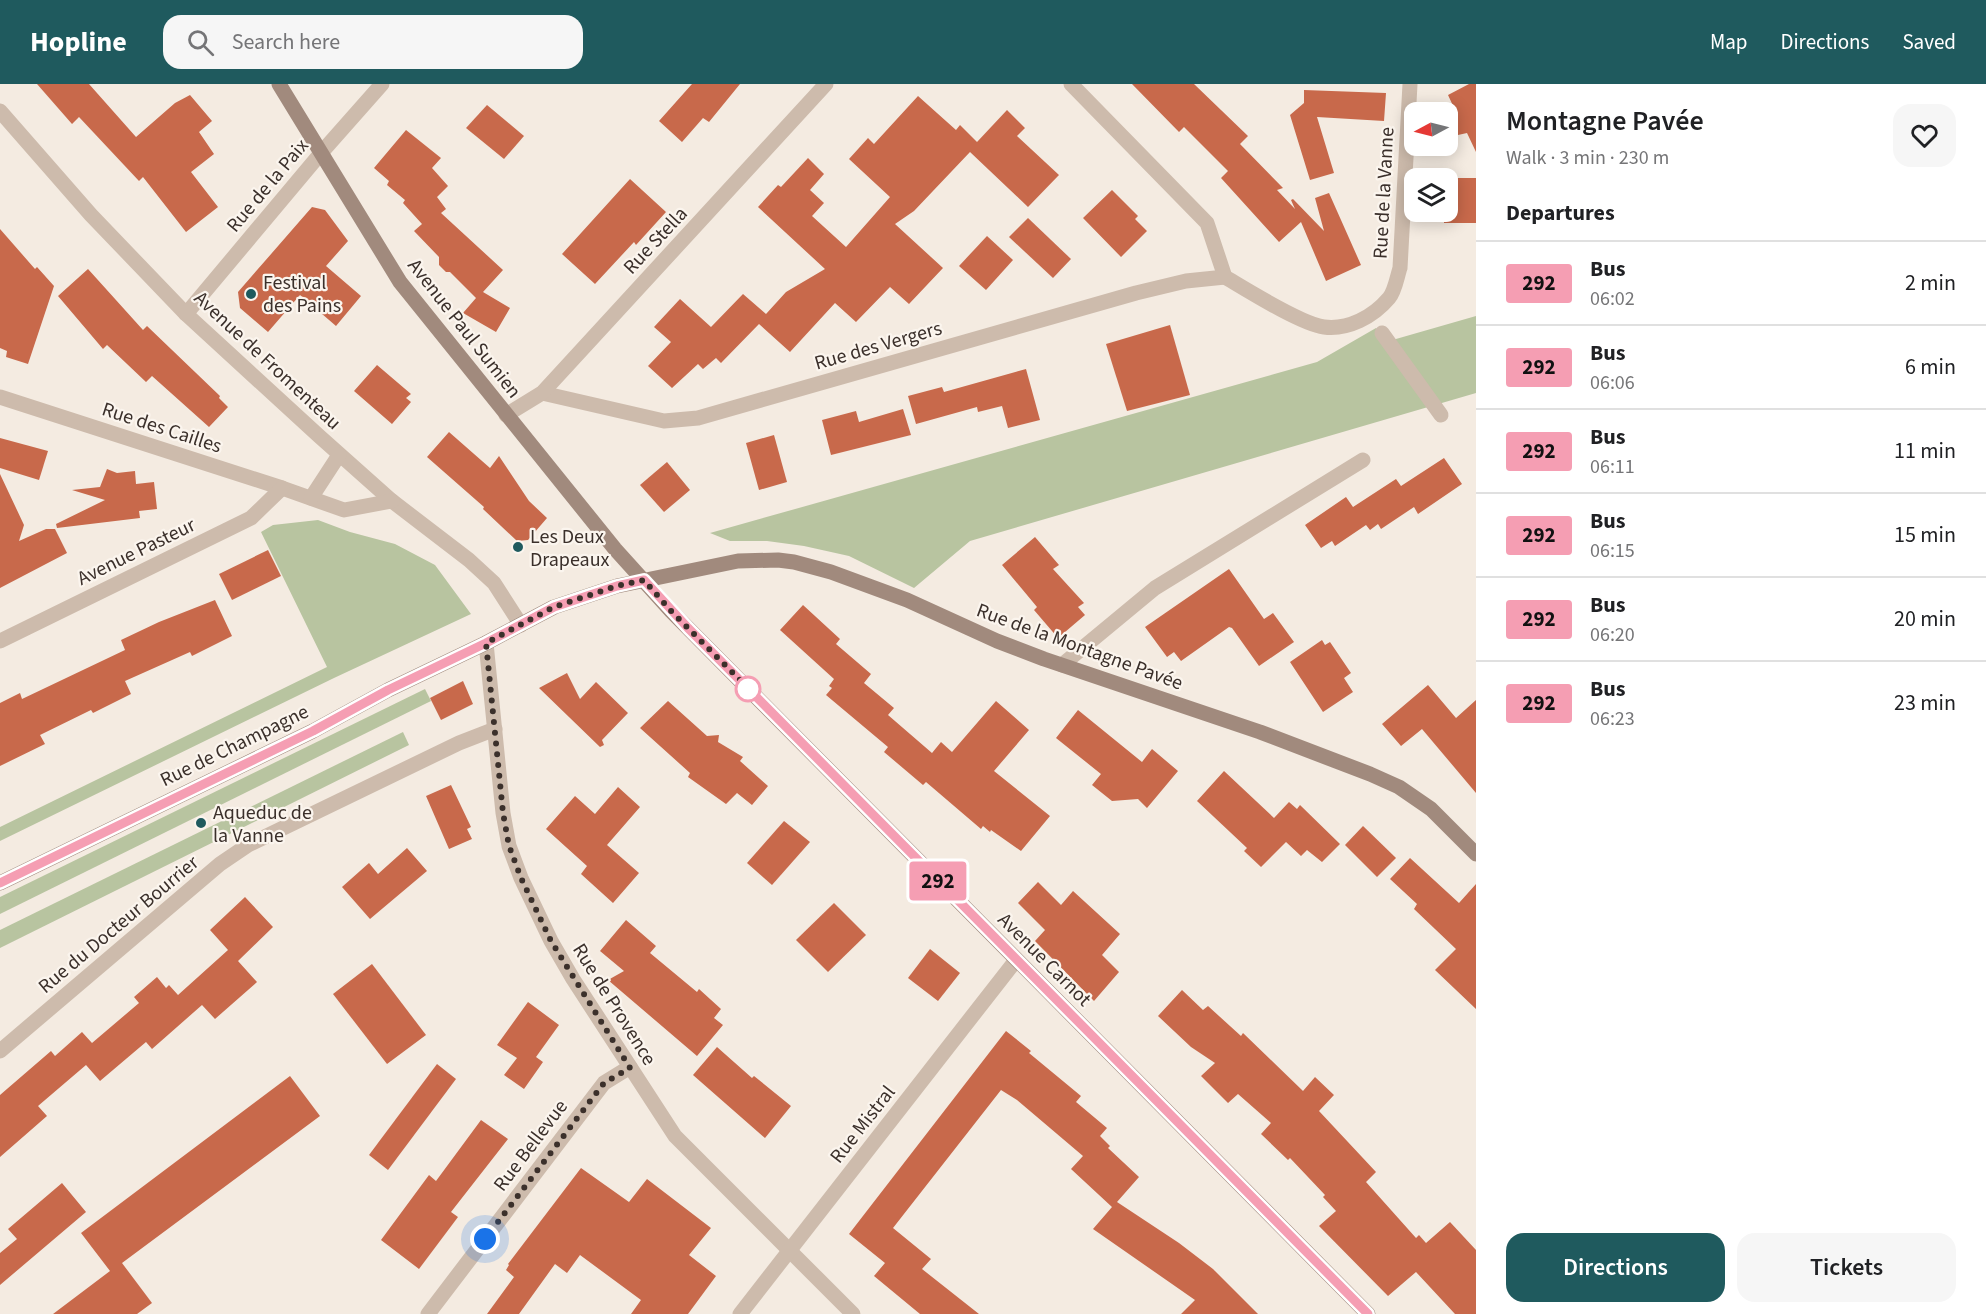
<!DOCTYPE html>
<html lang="en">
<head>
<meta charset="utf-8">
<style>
  :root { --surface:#fff; --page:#f6f6f6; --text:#202124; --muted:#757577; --line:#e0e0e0; --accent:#1f5a5e }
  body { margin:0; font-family:"Source Sans 3",sans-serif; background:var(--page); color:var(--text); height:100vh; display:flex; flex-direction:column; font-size:22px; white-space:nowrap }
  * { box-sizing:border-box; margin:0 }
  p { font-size:20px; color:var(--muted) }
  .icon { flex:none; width:33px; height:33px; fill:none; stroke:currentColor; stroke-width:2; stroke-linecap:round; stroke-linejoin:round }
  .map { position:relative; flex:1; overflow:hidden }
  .sheet { display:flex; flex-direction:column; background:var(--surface); width:510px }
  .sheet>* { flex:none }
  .badge { padding:0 12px; border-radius:4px; font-size:21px; line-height:39px }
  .needle { width:39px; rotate:263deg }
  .controls { position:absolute; left:1404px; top:18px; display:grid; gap:12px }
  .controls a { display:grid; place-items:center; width:54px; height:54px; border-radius:12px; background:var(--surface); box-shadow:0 3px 15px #0003; font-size:30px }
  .you { position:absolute; width:30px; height:30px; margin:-15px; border:4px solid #fff; border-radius:50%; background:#1a73e8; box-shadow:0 0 0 9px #1a73e833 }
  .map>.badge { position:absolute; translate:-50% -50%; box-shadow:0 0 0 3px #fff }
  h2 { padding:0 30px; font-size:22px; line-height:54px }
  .round { display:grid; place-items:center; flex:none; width:63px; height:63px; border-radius:18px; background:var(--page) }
  .head { display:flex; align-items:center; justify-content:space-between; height:102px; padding:0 30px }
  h1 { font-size:28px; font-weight:600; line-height:45px }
  .button { display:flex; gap:12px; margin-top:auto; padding:12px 30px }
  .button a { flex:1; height:69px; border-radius:18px; background:var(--accent); color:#fff; font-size:24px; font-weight:600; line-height:69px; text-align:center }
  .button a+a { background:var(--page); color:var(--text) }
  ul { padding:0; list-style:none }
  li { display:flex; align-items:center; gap:18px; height:84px; padding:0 30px; border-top:2px solid var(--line) }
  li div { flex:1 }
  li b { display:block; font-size:22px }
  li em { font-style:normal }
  li .badge { min-width:66px; font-weight:700; text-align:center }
  header { display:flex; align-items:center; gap:36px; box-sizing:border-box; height:84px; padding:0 30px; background:var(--accent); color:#fff }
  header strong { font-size:28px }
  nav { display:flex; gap:33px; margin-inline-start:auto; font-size:21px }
  .search { width:420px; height:54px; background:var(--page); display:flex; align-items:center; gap:15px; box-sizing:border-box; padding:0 21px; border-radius:18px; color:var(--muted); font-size:22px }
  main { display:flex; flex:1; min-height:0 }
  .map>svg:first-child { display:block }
</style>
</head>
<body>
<header>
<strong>Hopline</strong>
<div class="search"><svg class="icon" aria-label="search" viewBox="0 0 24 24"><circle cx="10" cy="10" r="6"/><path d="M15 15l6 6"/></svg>Search here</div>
<nav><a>Map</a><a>Directions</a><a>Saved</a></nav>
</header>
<main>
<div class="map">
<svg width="1476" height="1230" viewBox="0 0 1476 1230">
  <rect width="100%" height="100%" fill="#f4ebe1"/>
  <!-- green -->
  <g fill="#b8c4a0">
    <path d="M1476 232V309L970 457 914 504 849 472 804 462 767 457H730L710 449 1317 278 1376 244 1389 257Z"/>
    <path d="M318 436 350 448 395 460 435 481 471 530 334 594 0 757V743L327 583 261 448 273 441Z"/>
    <path d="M425 605 431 617 0 830V813Z"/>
    <path d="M403 648 409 661 0 864V846Z"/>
  </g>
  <!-- building -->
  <g fill="#c8694b">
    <path d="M37 0H89L136 53 175 19 190 11 212 37 199 48 214 70 191 88 218 123 186 148 143 93 139 97 79 33 72 40Z"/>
    <path d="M692 0H740L709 38 703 34 682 58 659 37Z"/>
    <path d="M1132 0H1194L1248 52 1240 60 1283 104 1277 106 1295 125 1291 116 1293 115 1324 147 1315 114 1329 109 1361 181 1326 197 1301 138 1279 158 1221 94 1228 87 1184 43 1179 48Z"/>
    <path d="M1469 0H1476V68L1467 49 1458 51 1448 30 1455 26 1448 11Z"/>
    <path d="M1304 6 1386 9 1384 37 1317 33 1334 89 1310 96 1290 31 1304 19Z"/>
    <path d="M918 12 956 46 960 41 977 58 1007 26 1025 44 1017 52 1059 91 1028 123 970 68 914 127 895 140 943 184 909 220 890 203 856 238 835 219 790 268 759 240 721 279 716 274 703 285 698 280 672 304 648 282 671 258 654 243 680 215 711 243 743 210 766 230 786 208 825 185 758 123 778 101 781 103 808 74 824 90 810 106 824 119 812 132 846 163 890 113 849 75 868 54 874 60Z"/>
    <path d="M487 21 524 52 504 75 466 44Z"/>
    <path d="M406 46 441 74 432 84 448 102 437 113 446 125 441 129 503 186 483 208 510 224 496 248 463 229 476 214 450 188H446L439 181V173L414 147 422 140 403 119 405 116 387 101 389 97 374 84Z"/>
    <path d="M1445 94H1476V139H1444V128H1448V94Z"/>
    <path d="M630 95 666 128 636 161 634 158 595 200 562 170Z"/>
    <path d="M1112 106 1138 132 1135 135 1147 147 1121 173 1083 134Z"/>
    <path d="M312 123 325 126 348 157 326 182 361 212 336 242 300 211 268 248 240 224 238 208Z"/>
    <path d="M1028 134 1071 175 1053 194 1009 153Z"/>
    <path d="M0 145 35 185 37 183 54 202 28 280 6 273 7 267 0 264Z"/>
    <path d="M987 152 1013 176 986 206 959 182Z"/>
    <path d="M88 185 143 246 147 242 220 312 219 314 228 323 209 343 152 292 146 298 107 261 103 265 58 212Z"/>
    <path d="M1170 241 1190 311 1127 327 1106 260Z"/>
    <path d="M377 281 411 310 406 314 411 318 392 340 354 307Z"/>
    <path d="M1026 285 1040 336 1008 344 1002 322 978 328 977 323 916 340 908 312 942 303 944 308Z"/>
    <path d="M903 325 911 351 831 371 822 336 856 327 859 338Z"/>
    <path d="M449 348 490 384 499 372 529 417 547 434 528 456 517 457 483 425 484 423 427 373Z"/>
    <path d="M774 351 787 398 759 406 746 359Z"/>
    <path d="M0 354 48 367 39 396 0 384Z"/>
    <path d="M1444 374 1462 400 1418 430 1414 423 1381 445 1378 440 1370 446 1366 441 1335 462 1332 457 1321 464 1305 441 1346 413 1353 423 1396 395 1401 402Z"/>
    <path d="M667 378 690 406 664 428 640 401Z"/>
    <path d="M107 385 117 389 135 387 136 400 154 398 157 425 139 427 140 434 57 444 56 440 105 416 72 406 100 403Z"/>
    <path d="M0 390 24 441 19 457 46 445H55L67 469 0 504Z"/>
    <path d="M1035 453 1059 481 1053 485 1084 519 1078 523 1085 531 1058 554 1034 526 1037 523 1002 481Z"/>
    <path d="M268 466 281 492 232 516 219 490Z"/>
    <path d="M1229 485 1264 535 1273 529 1294 558 1259 582 1232 544 1229 543 1181 577 1174 568 1167 573 1145 543Z"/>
    <path d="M215 516 232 552 192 572 190 568 125 597 131 610 93 629 91 626 40 651 45 660 0 682V619L20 609 22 615 125 566 121 556 159 538Z"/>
    <path d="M803 521 840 555 836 560 871 590 864 599 894 624 888 631 932 669 941 658 952 668 996 617 1029 646 994 687 1050 732 1021 767 991 746 990 748 983 742 981 745 926 698 923 701 884 668 888 663 826 611 832 604 829 602 834 595 780 546Z"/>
    <path d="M1322 556 1325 561 1330 558 1351 589 1344 594 1353 608 1323 628 1290 578Z"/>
    <path d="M567 589 580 615 596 598 628 629 602 656 604 661 600 663 539 604Z"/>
    <path d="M463 597 473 620 441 636 430 614Z"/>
    <path d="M1428 601 1456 634 1476 616V709L1422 645 1401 662 1382 640Z"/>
    <path d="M668 617 707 652 719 651 718 658 743 673 740 677 768 702 752 721 737 709 726 720 688 693 690 689 640 644Z"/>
    <path d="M1078 626 1142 678 1152 665 1178 687 1147 724 1138 715 1112 717 1092 701 1101 690 1056 654Z"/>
    <path d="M1224 687 1274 734 1289 718 1297 725 1300 721 1340 760 1322 778 1307 766 1301 772 1286 758 1261 783 1244 767 1247 764 1197 717Z"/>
    <path d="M451 701 471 743 467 745 472 755 449 765 426 712Z"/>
    <path d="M618 703 640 723 607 761 639 789 613 819 581 790 587 782 546 745 575 712 595 730Z"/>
    <path d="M784 737 810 758 772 801 747 779Z"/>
    <path d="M1363 742 1396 774 1377 793 1345 761Z"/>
    <path d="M407 764 427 787 370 835 342 803 369 779 378 790Z"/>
    <path d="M1410 774 1459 819 1476 800V925L1435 886 1456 865 1414 825 1417 820 1390 795Z"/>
    <path d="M1038 798 1061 821 1073 807 1120 850 1102 871 1119 888 1094 917 1035 857 1045 846 1018 819Z"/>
    <path d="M245 813 273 843 238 877 257 898 215 935 202 921 152 965 146 958 100 997 86 981 38 1022 47 1032 0 1073V1011L51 967 55 972 82 948 92 959 139 919 134 913 157 893 166 904 169 901 178 911 228 866 210 846Z"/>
    <path d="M834 819 866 851 828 888 796 856Z"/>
    <path d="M626 836 656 862 650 869 697 908 699 905 721 925 714 934 723 941 697 972 608 896 624 887 600 867Z"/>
    <path d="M930 865 960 889 938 917 908 894Z"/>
    <path d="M372 880 426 951 387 980 333 910Z"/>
    <path d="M1182 906 1203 926 1208 922 1241 952 1243 949 1303 1007 1315 993 1334 1011 1319 1027 1376 1088 1366 1098 1416 1154 1419 1151 1426 1159 1450 1138 1476 1166V1230H1455L1416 1188 1388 1212 1319 1142 1336 1127 1323 1113 1325 1111 1290 1074 1288 1076 1261 1050 1271 1039 1238 1010 1228 1019 1201 992 1215 979 1191 963 1158 932Z"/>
    <path d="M528 918 559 941 536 973 543 978 524 1005 504 991 517 974 497 961Z"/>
    <path d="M1006 947 1031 967 1029 969 1081 1012 1076 1018 1107 1044 1100 1052 1110 1062 1108 1064 1139 1093 1117 1118 1179 1159 1213 1185 1258 1230H1181L1195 1216 1093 1145 1112 1123 1071 1085 1083 1072 1017 1016 1001 1006 893 1144 931 1175 922 1185 979 1230H920L874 1192 885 1179 849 1150Z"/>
    <path d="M717 963 752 994 754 992 791 1022 765 1054 693 991Z"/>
    <path d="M437 980 456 995 388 1086 369 1071Z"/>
    <path d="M290 992 320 1032 122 1179 152 1219 137 1230H53L110 1187 81 1149Z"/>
    <path d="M481 1036 508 1055 451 1128 458 1133 419 1185 381 1156 429 1091 436 1097Z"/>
    <path d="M581 1084 629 1118 647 1095 711 1144 689 1171 716 1192 688 1230H631L641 1216 580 1171 567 1189 555 1180 519 1230H487L514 1193 506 1186 509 1181 508 1180Z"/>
    <path d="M62 1099 86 1128 0 1201V1169L17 1155 8 1145Z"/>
  </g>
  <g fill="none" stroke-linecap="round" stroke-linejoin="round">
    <!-- street -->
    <g stroke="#cdbbac" stroke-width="15">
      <path d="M1071 0 1207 139 1225 193C1247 206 1301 240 1324 243 1348 246 1373 233 1389 214 1395 207 1397 193 1400 184L1410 0"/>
      <path d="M0 27 91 131 186 230 319 352 392 417 469 476 494 499 521 541"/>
      <path d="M186 230 321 69 382 0"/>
      <path d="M1382 249 1441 331"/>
      <path d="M542 309 664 337 698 334 1136 209 1186 197 1225 193"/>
      <path d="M0 313 282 404 344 426 392 417"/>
      <path d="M506 331 542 309 826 0"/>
      <path d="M311 414 339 371"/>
      <path d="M0 557 251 434 282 404"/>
      <path d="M486 559 503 729 509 762 521 794 551 857 573 895 675 1052 853 1230"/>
      <path d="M1062 581 1155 504 1363 376"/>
      <path d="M0 967 220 780 248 761 459 659 495 645"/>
      <path d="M428 1230 604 999 630 983"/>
      <path d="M740 1230 1016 876"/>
    </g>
    <!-- secondary -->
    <g stroke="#a18a7d" stroke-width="15">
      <path d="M279 0 400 198 615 465 671 527 1368 1230"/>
      <path d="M0 799 313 647 388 606 486 559 554 523 617 502 738 477 778 476 794 478 831 488 907 516 997 557 1044 575 1260 648 1370 690 1399 703 1431 725 1476 770"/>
    </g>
  </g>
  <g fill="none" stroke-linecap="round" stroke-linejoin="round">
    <!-- line casing -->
    <g stroke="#fff" stroke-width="14">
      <path id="line" d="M0 799 313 647 388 606 486 559 554 523 617 502 644 496 688 544 1368 1230"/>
    </g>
    <!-- line -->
    <use href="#line" stroke="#f59eb3" stroke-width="9"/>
    <!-- walk -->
    <path stroke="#3b302b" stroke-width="6" stroke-dasharray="0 10.8" d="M485 1155 604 999 630 984 551 857 521 794 509 762 503 729 486 559 554 523 617 502 644 496 671 527 754 610 748 605"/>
  </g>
  <!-- markers -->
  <g fill="#1f5a5e" stroke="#fbf5ee" stroke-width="2">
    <circle cx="251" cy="210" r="6"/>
    <circle cx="518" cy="463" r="6"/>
    <circle cx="201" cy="739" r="6"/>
  </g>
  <circle fill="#fff" stroke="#f59eb3" stroke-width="3" cx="748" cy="605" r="12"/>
  <g text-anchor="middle" stroke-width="4.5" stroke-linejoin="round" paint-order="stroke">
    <!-- street labels -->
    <g font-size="20" fill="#3b302b" stroke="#fbf5ee">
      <text transform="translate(267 101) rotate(-50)" y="7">Rue de la Paix</text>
      <text transform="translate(1383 109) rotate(-87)" y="7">Rue de la Vanne</text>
      <text transform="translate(655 156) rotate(-47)" y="7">Rue Stella</text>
      <text transform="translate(465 244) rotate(52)" y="7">Avenue Paul Sumien</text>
      <text transform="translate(878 261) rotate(-16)" y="7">Rue des Vergers</text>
      <text transform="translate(268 276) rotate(43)" y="7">Avenue de Fromenteau</text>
      <text transform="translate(162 343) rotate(18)" y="7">Rue des Cailles</text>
      <text transform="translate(136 467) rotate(-26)" y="7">Avenue Pasteur</text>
      <text transform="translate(1080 562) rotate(20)" y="7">Rue de la Montagne Pavée</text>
      <text transform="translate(234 661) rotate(-26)" y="7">Rue de Champagne</text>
      <text transform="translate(118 840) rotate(-40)" y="7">Rue du Docteur Bourrier</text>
      <text transform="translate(1045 875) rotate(45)" y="7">Avenue Carnot</text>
      <text transform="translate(615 920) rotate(58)" y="7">Rue de Provence</text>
      <text transform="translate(862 1040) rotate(-52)" y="7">Rue Mistral</text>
      <text transform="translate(530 1061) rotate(-53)" y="7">Rue Bellevue</text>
    </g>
    <!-- poi labels -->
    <g font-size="20" fill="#3b302b" stroke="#fbf5ee" text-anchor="start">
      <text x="263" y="205">Festival<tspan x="263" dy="23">des Pains</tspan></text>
      <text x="530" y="459">Les Deux<tspan x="530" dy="23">Drapeaux</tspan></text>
      <text x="213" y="735">Aqueduc de<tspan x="213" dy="23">la Vanne</tspan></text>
    </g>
  </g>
</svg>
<div class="controls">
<a><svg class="needle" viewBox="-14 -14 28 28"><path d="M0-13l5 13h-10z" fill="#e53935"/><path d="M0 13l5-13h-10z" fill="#757577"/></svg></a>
<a><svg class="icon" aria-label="layers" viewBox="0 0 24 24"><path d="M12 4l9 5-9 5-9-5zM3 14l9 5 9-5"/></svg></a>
</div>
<div class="you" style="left:485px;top:1155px"></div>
<b class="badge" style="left:938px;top:797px;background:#f59eb3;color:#111">292</b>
</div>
<section class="sheet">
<div class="head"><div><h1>Montagne Pavée</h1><p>Walk · 3 min · 230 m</p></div><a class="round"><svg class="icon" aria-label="heart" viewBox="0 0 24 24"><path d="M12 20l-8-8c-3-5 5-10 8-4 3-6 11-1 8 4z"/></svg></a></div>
<h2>Departures</h2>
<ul>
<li><span class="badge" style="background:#f59eb3;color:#111">292</span><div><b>Bus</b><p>06:02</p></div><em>2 min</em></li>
<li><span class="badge" style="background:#f59eb3;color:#111">292</span><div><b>Bus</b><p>06:06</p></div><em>6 min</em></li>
<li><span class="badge" style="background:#f59eb3;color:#111">292</span><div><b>Bus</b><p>06:11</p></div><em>11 min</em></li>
<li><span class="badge" style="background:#f59eb3;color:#111">292</span><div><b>Bus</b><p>06:15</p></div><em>15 min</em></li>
<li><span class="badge" style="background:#f59eb3;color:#111">292</span><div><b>Bus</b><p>06:20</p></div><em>20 min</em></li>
<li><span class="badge" style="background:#f59eb3;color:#111">292</span><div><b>Bus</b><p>06:23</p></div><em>23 min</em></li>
</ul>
<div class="button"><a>Directions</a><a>Tickets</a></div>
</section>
</main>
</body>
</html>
